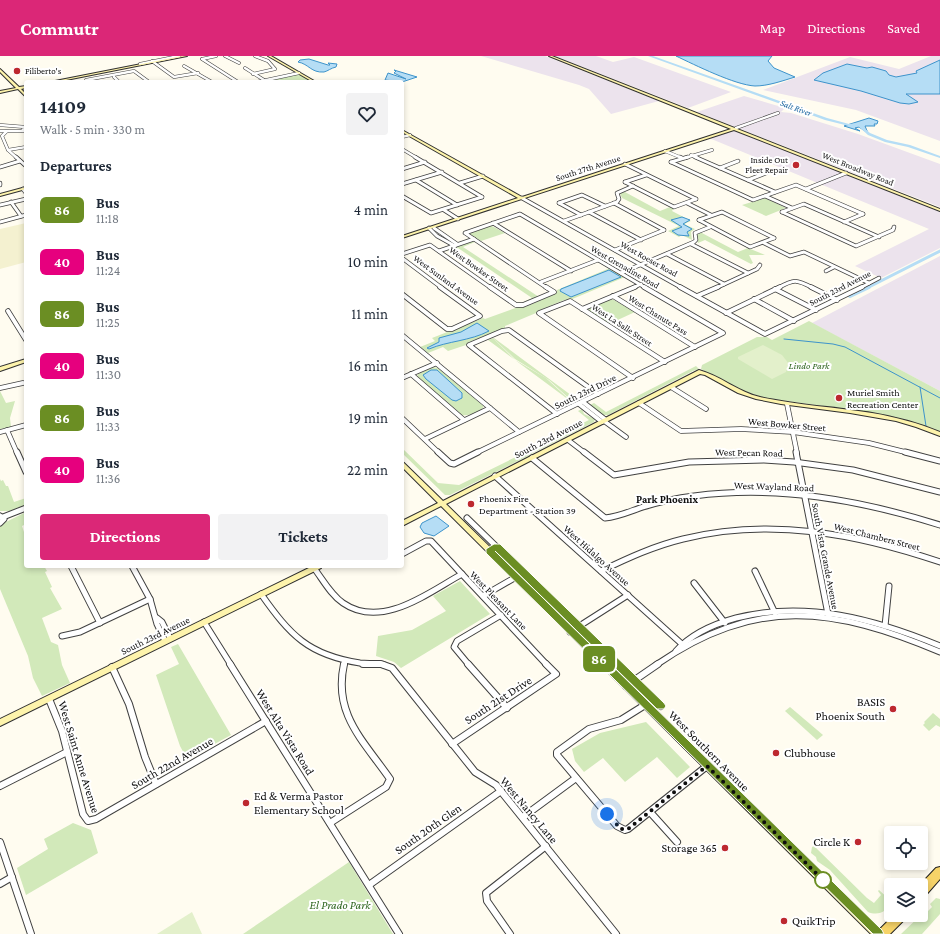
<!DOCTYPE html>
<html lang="en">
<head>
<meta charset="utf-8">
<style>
  :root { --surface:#fff; --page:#f2f2f3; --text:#1f2937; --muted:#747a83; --accent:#db2777 }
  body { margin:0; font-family:"Crimson Pro",serif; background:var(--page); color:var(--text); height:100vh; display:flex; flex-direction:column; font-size:15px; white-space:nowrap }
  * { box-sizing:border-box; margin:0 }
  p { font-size:13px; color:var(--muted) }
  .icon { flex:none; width:22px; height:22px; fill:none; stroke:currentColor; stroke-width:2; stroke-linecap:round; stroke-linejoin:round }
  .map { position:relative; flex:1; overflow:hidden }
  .panel { position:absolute; left:24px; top:24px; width:380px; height:488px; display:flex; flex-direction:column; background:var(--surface); border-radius:4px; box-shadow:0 2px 6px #0003 }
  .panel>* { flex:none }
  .badge { padding:0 8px; border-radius:6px; font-size:14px; line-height:26px }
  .controls { position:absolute; left:884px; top:770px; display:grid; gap:8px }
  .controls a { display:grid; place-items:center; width:44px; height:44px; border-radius:4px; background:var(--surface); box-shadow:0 2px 6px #0003; font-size:20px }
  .you { position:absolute; width:20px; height:20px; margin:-10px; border:3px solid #fff; border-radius:50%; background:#1a73e8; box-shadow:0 0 0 6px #1a73e833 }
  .map>.badge { position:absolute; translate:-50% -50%; box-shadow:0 0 0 2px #fff }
  h2 { padding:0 16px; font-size:15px; line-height:36px }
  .round { display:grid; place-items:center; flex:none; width:42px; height:42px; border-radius:4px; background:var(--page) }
  .headline { display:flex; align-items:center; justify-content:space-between; height:68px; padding:0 16px }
  h1 { font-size:19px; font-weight:700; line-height:30px }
  .button { display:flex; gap:8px; margin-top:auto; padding:8px 16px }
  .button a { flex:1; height:46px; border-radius:4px; background:var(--accent); color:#fff; font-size:16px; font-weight:700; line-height:46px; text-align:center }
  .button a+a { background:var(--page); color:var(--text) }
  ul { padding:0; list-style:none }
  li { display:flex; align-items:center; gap:12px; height:52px; padding:0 16px }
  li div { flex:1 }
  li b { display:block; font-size:15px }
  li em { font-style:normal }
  li .badge { min-width:44px; font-weight:700; text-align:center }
  header { display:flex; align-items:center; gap:24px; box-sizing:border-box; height:56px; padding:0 20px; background:var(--accent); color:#fff }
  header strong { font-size:19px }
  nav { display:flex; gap:22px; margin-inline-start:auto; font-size:14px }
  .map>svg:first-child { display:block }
</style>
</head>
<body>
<header>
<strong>Commutr</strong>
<nav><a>Map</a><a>Directions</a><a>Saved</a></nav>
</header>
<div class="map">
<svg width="940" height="878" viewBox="0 0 940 878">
  <rect width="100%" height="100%" fill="#fffcf0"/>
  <!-- industrial -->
  <g fill="#ece3ed">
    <path d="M481 0H545L659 45 611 58 589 33 579 29Z"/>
    <path d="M555 0H596L613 6 634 1 731 36 688 52Z"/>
    <path d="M931 0H940V85L856 54 763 34 850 1 899 13Z"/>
    <path d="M744 40 785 52 781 56 791 57 858 78 940 108V151L697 56Z"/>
    <path d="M731 75H736L940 156V192L881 222 855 210 929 173 709 82Z"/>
    <path d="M940 200V335L812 267Z"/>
  </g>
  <!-- farmland -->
  <path fill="#f4f1d0" d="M26 167V206L0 213V173Z"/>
  <!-- green -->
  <g fill="#d2e9ba">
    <path d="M299 18 313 26H260Z"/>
    <path d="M623 135 660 155 670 151 674 152 672 155 691 165 684 168 695 173 691 176 692 184 682 179 679 181 668 175 679 170 622 142 620 138Z"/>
    <path d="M765 142 786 152 766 160 742 149Z"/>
    <path d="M490 169 505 177 481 185 468 177Z"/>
    <path d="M700 176 738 196 748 192 765 199H749L753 207 751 208 705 184 698 187 697 179Z"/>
    <path d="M471 186H475L463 191 539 241 519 248 532 242 458 192 444 196Z"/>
    <path d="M610 212 625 221 570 244H564L538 255 536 257 505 270V272L469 286 466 289 448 295 443 291 428 297 420 291 435 285 432 282 483 262 485 263 518 251H525L555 238 557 236V234Z"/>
    <path d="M610 243 614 244 635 256 609 268 588 255V253Z"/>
    <path d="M809 265 940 335V377L859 355 765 342 735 332 701 313 702 309 757 281H767L772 284Z"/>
    <path d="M493 282H494L579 345 574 347 549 324 515 303Z"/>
    <path d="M493 282 515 304 546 322 573 347 488 284Z"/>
    <path d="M696 310 699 313 693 315 608 359H603L590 349 594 347 606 356Z"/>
    <path d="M433 311 438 312 484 350C480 357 469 360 462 359L417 321 418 318Z"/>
    <path d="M0 335 6 347 15 345 10 362 11 371 0 373Z"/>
    <path d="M582 353 584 358 595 363 594 366 531 398 527 395 589 364 578 355Z"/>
    <path d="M402 392 438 427 459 429 526 396 530 399 450 439H445L402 397Z"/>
    <path d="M0 423 1 425 3 424 6 430H8L14 446 26 442V449L10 455H0Z"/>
    <path d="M26 456V468L22 470 26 482V510H44L47 515 45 516 52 531 50 532 62 553 42 562 51 586 58 589 62 609 70 627 42 640 33 622 28 600 0 533V469Z"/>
    <path d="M460 525 490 558 401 612 394 606 376 600 378 580 412 574 446 555 433 540Z"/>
    <path d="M178 588 231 679 187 703 180 690 156 619 179 608 171 591Z"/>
    <path d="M790 651 823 679 817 684 785 655Z"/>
    <path d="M933 657 940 663V671L936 669 929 675 923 669 925 667 924 666Z"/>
    <path d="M646 666 690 711 677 722 657 701 625 726 603 702 584 716 575 705 572 693 600 677Z"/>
    <path d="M73 767 91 774 98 797 26 839 17 812 48 793 44 783Z"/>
    <path d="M814 790 867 842 874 847 881 839 878 835 879 834 891 845C888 856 878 860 868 856L830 814 817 805 816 801 811 797 812 791Z"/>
    <path d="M349 806 393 878H243Z"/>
    <path d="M936 842 940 843V858L922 878H901L924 856 926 857 932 851 930 848Z"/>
  </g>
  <!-- pitch -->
  <g fill="#e3f0cb">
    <path d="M763 289 782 299 789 308 786 316 772 323 738 303V301Z"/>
    <path d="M192 856 202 878H157Z"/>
  </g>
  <!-- water -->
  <g fill="#b5ddf5" stroke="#3d93cb">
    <path d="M676 0H772L768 5 774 12 795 21C782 25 768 30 755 30 735 29 695 9 676 0Z"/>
    <path d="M309 3 328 9H330L328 7 337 8 336 11C331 12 328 15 324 16 311 17 309 8 298 6L300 4Z"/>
    <path d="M940 4V38H906L918 46 909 48 900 47 861 35 814 24 823 17 847 8 867 12 872 11 886 15 889 19 896 21 917 17 916 15Z"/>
    <path d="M394 14 417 21 402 26 385 24 388 17 406 23 394 17 396 15Z"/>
    <path d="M869 62 878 65 877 68H874L875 70H865L868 77 859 71 855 72 860 75 844 70Z"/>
    <path d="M682 161 690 164 683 168 692 173 687 176 689 180 678 179 672 175 682 171 671 164Z"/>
    <path d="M609 214 621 221 571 241 560 235 561 233Z"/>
    <path d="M477 267 489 275C470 285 448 285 429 293L427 292 439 286V282L461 276Z"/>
    <path d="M431 314H437L462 337V342L456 345 452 344 426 323 423 319Z"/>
    <path d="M436 460 449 470 434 480 424 477 420 471 422 467Z"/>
  </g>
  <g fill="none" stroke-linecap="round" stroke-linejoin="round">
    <!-- stream -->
    <g stroke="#3d93cb" stroke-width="1">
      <path d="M784 283 833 288 845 291 940 342"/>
      <path d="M920 331 926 370"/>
    </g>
    <!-- canal-far1 -->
    <path stroke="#b5ddf5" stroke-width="3" d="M867 232 940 195"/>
    <!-- canal -->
    <path stroke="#b5ddf5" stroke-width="4" d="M850 240 869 231"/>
    <!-- river -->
    <path fill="#b5ddf5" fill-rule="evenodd" d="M648 0H653L827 62 849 68 859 67 870 77 887 84 910 89 940 100V102L908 91 885 86 868 79 857 69 849 70 825 64Z"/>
    <!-- street-far4 casing -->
    <g stroke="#414141" stroke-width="3.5">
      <g id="street-far4">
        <path d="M225 0 239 7"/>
        <path d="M202 3 238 26"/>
        <path d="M202 3 216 0"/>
        <path d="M152 5 174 21 198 17"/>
        <path d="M140 8 179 0"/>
        <path d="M184 10 212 26"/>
        <path d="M245 12 264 24"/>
        <path d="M253 18 275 13 268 5 255 0"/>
        <path d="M114 21 119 26"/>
        <path d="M86 26V24L134 15 149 26"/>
        <path d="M257 26 299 17"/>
        <path d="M0 69 25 71 22 75"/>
        <path d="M736 72 778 57"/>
        <path d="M0 75H24"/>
        <path d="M7 75 2 80 8 94 17 102"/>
        <path d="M402 81 410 79"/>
        <path d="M402 93 417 102"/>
        <path d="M8 94 26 91"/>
        <path d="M665 95 682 102"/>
        <path d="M691 99 698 102"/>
        <path d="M685 102 712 94"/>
      </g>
    </g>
    <!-- street-far3 casing -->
    <g stroke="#414141" stroke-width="4.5">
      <g id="street-far3">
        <path d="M16 101 26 110"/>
        <path d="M415 101 482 141"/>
        <path d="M680 101 682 102"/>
        <path d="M695 101 775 136"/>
        <path d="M671 106 753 144 796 129 863 158"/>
        <path d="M671 106 688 101"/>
        <path d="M625 108 696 143"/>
        <path d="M0 111 20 105"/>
        <path d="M720 112 738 105"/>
        <path d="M402 113 425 106"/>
        <path d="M416 124 457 149"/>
        <path d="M748 124 766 117"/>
        <path d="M625 126 674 151 696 143"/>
        <path d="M625 126 646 119"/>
        <path d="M0 127V129"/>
        <path d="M460 127 483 120"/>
        <path d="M402 128 442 116"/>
        <path d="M23 133 26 137"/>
        <path d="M806 133 846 117"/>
        <path d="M402 140 431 157 482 141"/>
        <path d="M765 140 792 152"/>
        <path d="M522 142 682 232"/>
        <path d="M11 146 21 160"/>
        <path d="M559 147 582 139 605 150"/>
        <path d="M559 147 581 159"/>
        <path d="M614 147 664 174"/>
        <path d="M687 147 711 159"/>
        <path d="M0 149 26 143"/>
        <path d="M444 154 458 163"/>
        <path d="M589 156 641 184"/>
        <path d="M782 156 856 190 893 174 894 171"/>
        <path d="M782 156 804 148 879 181"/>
        <path d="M699 164 750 191 774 182"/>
        <path d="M699 164 722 156 774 182"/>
        <path d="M564 165 617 146 619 143 617 137 633 130"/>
        <path d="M0 166 26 159"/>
        <path d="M844 166 863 158"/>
        <path d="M493 167 571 215"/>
        <path d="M429 172 437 180 455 190"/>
        <path d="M434 172 457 188"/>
        <path d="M764 187 790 200 804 196 869 227"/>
        <path d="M691 188 748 217"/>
        <path d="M615 194 664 174"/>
        <path d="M439 195 474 183"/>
        <path d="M402 198 430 189 491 232"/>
        <path d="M667 198 724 228"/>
        <path d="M402 202 442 232"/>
        <path d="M826 215 834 211"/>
        <path d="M621 217 694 186 696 184 695 177 710 171"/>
        <path d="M541 226 598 204"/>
        <path d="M547 232 465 177 520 158 646 232"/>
        <path d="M633 232 641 228"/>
        <path d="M716 232 757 213 760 209"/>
        <path d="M778 232C794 223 796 223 813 232"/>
        <path d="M860 232 879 222"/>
      </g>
    </g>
    <!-- street-far2 casing -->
    <g stroke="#414141" stroke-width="5.5">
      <g id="street-far2">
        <path d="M490 231 516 249H523L554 236 546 231"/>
        <path d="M680 231 765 278 862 231"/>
        <path d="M811 231 837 244"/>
        <path d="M775 233 816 254"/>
        <path d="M402 238 447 273H452L480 260 440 231"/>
        <path d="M613 240 695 291"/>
        <path d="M697 240 718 231"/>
        <path d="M754 243 794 265"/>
        <path d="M582 253 635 231"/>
        <path d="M8 255 26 284"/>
        <path d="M726 257 780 231"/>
        <path d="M402 279 519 376"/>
        <path d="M411 318 464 364"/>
        <path d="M402 322 437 307"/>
        <path d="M633 322 539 257 570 245 665 306"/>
        <path d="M671 331 706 353"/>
        <path d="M0 332 23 327"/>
        <path d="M583 346 606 364"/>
        <path d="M639 347 681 375 741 373 793 376 869 387 909 397"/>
        <path d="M579 348 602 366"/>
        <path d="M787 348 797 397"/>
        <path d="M557 358 469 289 502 275 509 274 598 338"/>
        <path d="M402 362 439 397"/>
        <path d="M604 365 626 381"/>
        <path d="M7 374 17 397"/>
        <path d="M0 376 26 369"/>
        <path d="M425 383 490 352"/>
        <path d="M568 384 585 397"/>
        <path d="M476 397 723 277 644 231"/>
      </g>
    </g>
    <!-- street-far1 casing -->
    <g stroke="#414141" stroke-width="7">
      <g id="street-far1">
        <path d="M17 396 26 416"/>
        <path d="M438 396 450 407 454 408 478 396"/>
        <path d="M584 396 614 419 689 406 764 404 794 406 853 414 940 436"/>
        <path d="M796 396 828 558"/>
        <path d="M905 396 940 405"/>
        <path d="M532 402 605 462C618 461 631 455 643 451 659 446 677 442 694 440 778 429 860 444 940 469"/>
        <path d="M495 420 683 589"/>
        <path d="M0 460 4 463 0 467"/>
        <path d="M3 461 26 452"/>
        <path d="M467 462 618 609"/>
        <path d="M402 498 426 485H431L547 609"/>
        <path d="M71 510 100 567"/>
        <path d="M132 510 150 543 157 568 165 585"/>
        <path d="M314 512C323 524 331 539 343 547 382 574 429 536 462 518"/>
        <path d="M601 515C628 502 654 490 683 483 770 461 857 478 940 506"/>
        <path d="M755 515 775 557"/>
        <path d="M694 527 725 567"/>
        <path d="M261 538C290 579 308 599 360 607 368 608 376 607 384 609"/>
        <path d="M483 540 516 521"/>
        <path d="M157 562 162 566 170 582"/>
        <path d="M204 566 231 609"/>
        <path d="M885 570 889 530"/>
        <path d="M570 576 628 539"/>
        <path d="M62 580 80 576 150 543"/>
        <path d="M676 595C692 577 714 568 736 562 806 544 875 563 940 590"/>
        <path d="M344 609 345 605"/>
        <path d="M469 609 454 591 457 585 501 559"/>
        <path d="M656 609C756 540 833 551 940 596"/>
      </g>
    </g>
    <!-- street casing -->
    <g stroke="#414141" stroke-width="8">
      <g id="street">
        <path d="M230 608 399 878"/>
        <path d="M363 608H381L392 612 475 716 496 729 616 878"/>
        <path d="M468 608 507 652"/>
        <path d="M617 608 661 650"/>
        <path d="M112 611 129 648 145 701 156 728"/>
        <path d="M626 630 658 608"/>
        <path d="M49 643 62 675 83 758 88 765 96 763 266 665"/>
        <path d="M645 649 621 664 589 673 557 696V699L617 770 625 774 628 773 707 710"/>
        <path d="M452 688 556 618 546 608"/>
        <path d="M0 730 67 696"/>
        <path d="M650 756 677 786"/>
        <path d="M523 761 576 722"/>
        <path d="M330 767 386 731 390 723C363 684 333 658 344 608"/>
        <path d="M0 786 31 878"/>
        <path d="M0 828 12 821"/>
        <path d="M369 829 501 735"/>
        <path d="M510 878 487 845 486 837 546 790"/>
      </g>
    </g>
    <!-- secondary casing -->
    <g stroke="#303030" stroke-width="2">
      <g id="secondary">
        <path d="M182 0H187L56 26H50Z"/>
        <path d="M268 0H271L316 26H313Z"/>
        <path d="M549 0H552L940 153V155L734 74 402 182V180L518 142 402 76V74L522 141 731 73Z"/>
        <path d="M0 13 19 31 26 30V32L21 33 26 38V41L18 33 0 37V35L16 32 0 16Z"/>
        <path d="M26 131V133L0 140V138Z"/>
        <path d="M26 303V306L0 315V311Z"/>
        <path d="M699 314C721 320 738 336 760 341 797 349 835 351 872 357 896 361 918 367 940 376V380L916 371 896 365 850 357 781 348 756 343 738 337 705 319 700 318 446 448 881 875 883 878H871L441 450 402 470V465L438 447 402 411V406L404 407 443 445Z"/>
        <path d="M313 510H322L321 512 0 670V663Z"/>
      </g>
    </g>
    <!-- primary casing -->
    <g stroke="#1f1f1f" stroke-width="2">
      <g id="primary">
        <path d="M940 811V823L925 840 921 841 920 829 936 812Z"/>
        <path d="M894 859H906L905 863 890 878H878L879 874Z"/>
      </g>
    </g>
    <!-- street-far4 -->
    <use href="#street-far4" stroke="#fff" stroke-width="2.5"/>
    <!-- street-far3 -->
    <use href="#street-far3" stroke="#fff" stroke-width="3"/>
    <!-- street-far2 -->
    <use href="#street-far2" stroke="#fff" stroke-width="4"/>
    <!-- street-far1 -->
    <use href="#street-far1" stroke="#fff" stroke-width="5"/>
    <!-- street -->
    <use href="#street" stroke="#fff" stroke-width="6"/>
    <!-- secondary -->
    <use href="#secondary" fill="#fef4ac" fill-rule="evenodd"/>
    <!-- primary -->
    <use href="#primary" fill="#f6d368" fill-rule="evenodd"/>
  </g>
  <!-- line -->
  <path fill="#6b8e23" stroke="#fff" d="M494 488H500L664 647 666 650 664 653H657L495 495 882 874 884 878H873L486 497V493Z"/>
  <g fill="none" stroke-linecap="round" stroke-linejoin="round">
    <!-- walk -->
    <path stroke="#0e0e0e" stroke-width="4" stroke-dasharray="0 7.2" d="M607 758 621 773H628L707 710 823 824"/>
  </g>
  <!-- markers -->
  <g fill="#bd282f" stroke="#fff" stroke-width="1.5">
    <circle cx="17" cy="15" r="4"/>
    <circle cx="796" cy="109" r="4"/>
    <circle cx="839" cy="342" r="4"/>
    <circle cx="471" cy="448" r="4"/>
    <circle cx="893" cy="653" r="4"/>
    <circle cx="776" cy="697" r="4"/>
    <circle cx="246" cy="747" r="4"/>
    <circle cx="858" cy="786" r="4"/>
    <circle cx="725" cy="792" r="4"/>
    <circle cx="784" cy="865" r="4"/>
  </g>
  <circle fill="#fff" stroke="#6b8e23" stroke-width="2" cx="823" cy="824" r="8"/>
  <g text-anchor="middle" stroke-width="4" stroke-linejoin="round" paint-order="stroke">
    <!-- far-poi labels -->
    <g font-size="9" fill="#0e0e0e" stroke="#fff" text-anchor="start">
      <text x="25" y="18">Filiberto's</text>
      <text x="788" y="107" text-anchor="end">Inside Out<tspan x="788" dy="10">Fleet Repair</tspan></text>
    </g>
    <!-- far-water labels -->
    <g font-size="9" font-style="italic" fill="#19649f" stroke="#fff">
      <text transform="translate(796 52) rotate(20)" y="3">Salt River</text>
    </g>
    <!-- far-street labels -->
    <g font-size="9" fill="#0e0e0e" stroke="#fff">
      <text transform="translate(588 112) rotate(-18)" y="3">South 27th Avenue</text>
      <text transform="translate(858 113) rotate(22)" y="3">West Broadway Road</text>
      <text transform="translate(649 203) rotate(29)" y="3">West Roeser Road</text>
      <text transform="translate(625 211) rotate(30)" y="3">West Grenadine Road</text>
      <text transform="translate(479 213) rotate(35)" y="3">West Bowker Street</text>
      <text transform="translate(446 224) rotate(36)" y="3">West Sunland Avenue</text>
      <text transform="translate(840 232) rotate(-27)" y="3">South 23rd Avenue</text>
      <text transform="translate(658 259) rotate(32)" y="3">West Chanute Pass</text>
      <text transform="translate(622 269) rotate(33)" y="3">West La Salle Street</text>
    </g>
    <!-- park labels -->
    <g font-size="10" font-style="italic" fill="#2e651f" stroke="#fff">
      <text x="809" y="313">Lindo Park</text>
    </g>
    <!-- street labels -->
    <g font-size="10" fill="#0e0e0e" stroke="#fff">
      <text transform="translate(585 335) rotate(-26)" y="4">South 23rd Drive</text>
      <text transform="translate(787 368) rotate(5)" y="4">West Bowker Street</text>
      <text transform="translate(548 382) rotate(-27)" y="4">South 23rd Avenue</text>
      <text transform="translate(749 396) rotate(1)" y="4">West Pecan Road</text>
      <text transform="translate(774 430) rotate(2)" y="4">West Wayland Road</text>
      <text transform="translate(877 480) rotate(14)" y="4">West Chambers Street</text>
      <text transform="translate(597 499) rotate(42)" y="4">West Hidalgo Avenue</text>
      <text transform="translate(826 500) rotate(79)" y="4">South Vista Grande Avenue</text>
      <text transform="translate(499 544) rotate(46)" y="4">West Pleasant Lane</text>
      <text transform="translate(155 579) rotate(-26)" y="4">South 23rd Avenue</text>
    </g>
    <!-- poi labels -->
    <g font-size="10" fill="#0e0e0e" stroke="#fff" text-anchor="start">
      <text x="847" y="340">Muriel Smith<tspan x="847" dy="12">Recreation Center</tspan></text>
      <text x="479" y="446">Phoenix Fire<tspan x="479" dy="12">Department - Station 39</tspan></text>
    </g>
    <!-- neighbourhood labels -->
    <g font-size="11" font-weight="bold" fill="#0e0e0e" stroke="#fff">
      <text x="667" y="447">Park Phoenix</text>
    </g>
    <!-- near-street labels -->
    <g font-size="12" fill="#0e0e0e" stroke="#fff">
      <text transform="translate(498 644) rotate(-33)" y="4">South 21st Drive</text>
      <text transform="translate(285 676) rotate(58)" y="4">West Alta Vista Road</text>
      <text transform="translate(709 695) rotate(45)" y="4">West Southern Avenue</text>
      <text transform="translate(79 701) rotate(73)" y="4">West Saint Anne Avenue</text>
      <text transform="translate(172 707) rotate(-30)" y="4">South 22nd Avenue</text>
      <text transform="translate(529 754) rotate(50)" y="4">West Nancy Lane</text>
      <text transform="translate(428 773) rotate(-35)" y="4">South 20th Glen</text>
    </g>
    <!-- near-poi labels -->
    <g font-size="12" fill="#0e0e0e" stroke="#fff" text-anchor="end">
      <text x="885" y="650">BASIS<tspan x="885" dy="14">Phoenix South</tspan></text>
      <text x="784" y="701" text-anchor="start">Clubhouse</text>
      <text x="254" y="744" text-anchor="start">Ed &amp; Verma Pastor<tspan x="254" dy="14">Elementary School</tspan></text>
      <text x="850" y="790">Circle K</text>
      <text x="717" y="796">Storage 365</text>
      <text x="792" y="869" text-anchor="start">QuikTrip</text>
    </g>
    <!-- near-park labels -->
    <g font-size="12" font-style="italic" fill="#2e651f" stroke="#fff">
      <text x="340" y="853">El Prado Park</text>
    </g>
  </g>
</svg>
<div class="controls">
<a><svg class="icon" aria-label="locate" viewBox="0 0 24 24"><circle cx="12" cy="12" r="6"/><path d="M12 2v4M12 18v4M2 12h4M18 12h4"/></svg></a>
<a><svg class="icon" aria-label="layers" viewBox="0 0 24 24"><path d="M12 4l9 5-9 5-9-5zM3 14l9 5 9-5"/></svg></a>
</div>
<div class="you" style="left:607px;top:758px"></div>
<b class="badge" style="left:599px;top:603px;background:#6b8e23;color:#fff">86</b>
<section class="panel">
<div class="headline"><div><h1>14109</h1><p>Walk · 5 min · 330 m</p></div><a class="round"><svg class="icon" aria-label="heart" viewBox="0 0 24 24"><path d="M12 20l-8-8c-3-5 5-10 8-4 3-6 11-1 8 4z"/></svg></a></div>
<h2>Departures</h2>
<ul>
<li><span class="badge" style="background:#6b8e23;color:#fff">86</span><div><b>Bus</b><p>11:18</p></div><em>4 min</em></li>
<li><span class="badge" style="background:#e6007e;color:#fff">40</span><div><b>Bus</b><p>11:24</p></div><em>10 min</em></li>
<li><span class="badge" style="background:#6b8e23;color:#fff">86</span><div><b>Bus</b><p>11:25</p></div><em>11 min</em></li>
<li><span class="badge" style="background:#e6007e;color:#fff">40</span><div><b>Bus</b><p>11:30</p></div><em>16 min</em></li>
<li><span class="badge" style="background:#6b8e23;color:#fff">86</span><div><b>Bus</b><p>11:33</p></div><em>19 min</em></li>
<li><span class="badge" style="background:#e6007e;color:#fff">40</span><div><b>Bus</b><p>11:36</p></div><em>22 min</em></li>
</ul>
<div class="button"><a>Directions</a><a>Tickets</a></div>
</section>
</div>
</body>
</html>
